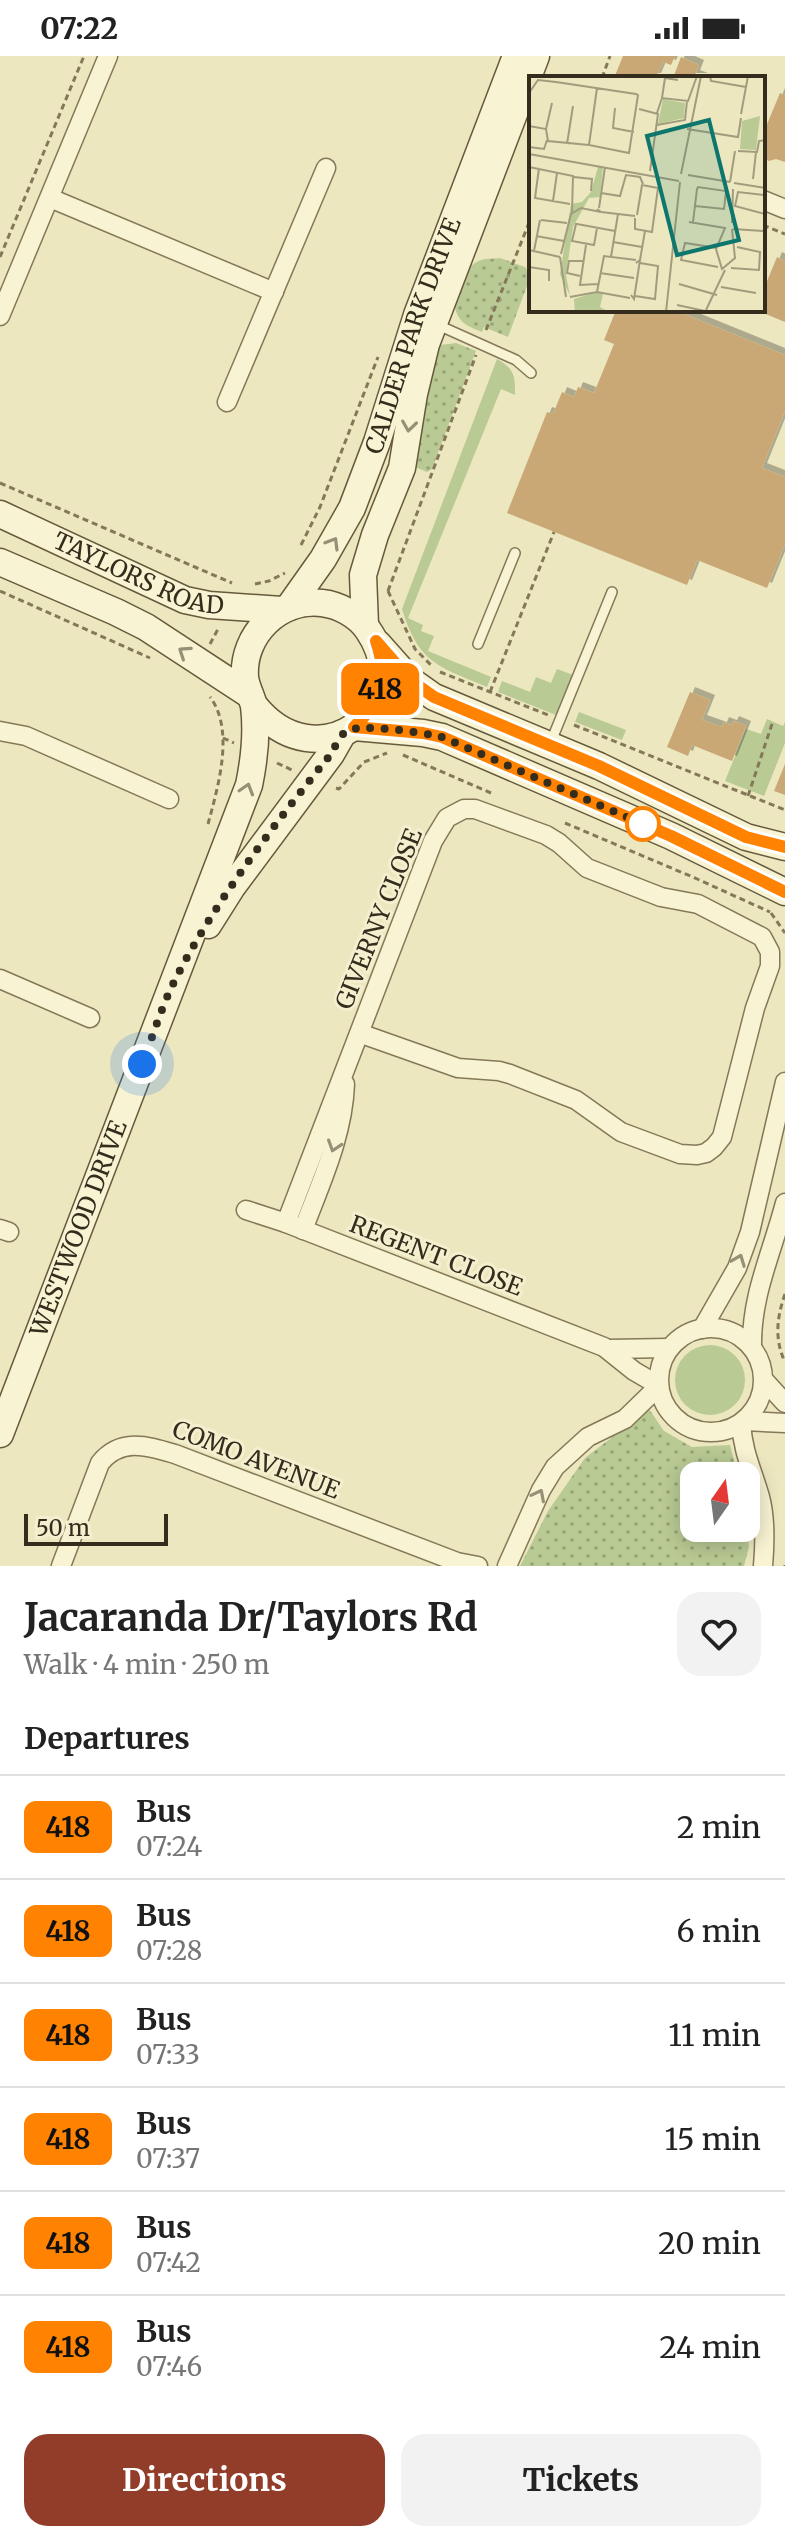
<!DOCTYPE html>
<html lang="en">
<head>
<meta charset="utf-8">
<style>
  :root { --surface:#fff; --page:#f2f2f2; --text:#222; --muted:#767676; --line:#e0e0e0; --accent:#923c2a }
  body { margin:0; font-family:Merriweather,serif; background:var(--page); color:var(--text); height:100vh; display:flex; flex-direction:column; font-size:30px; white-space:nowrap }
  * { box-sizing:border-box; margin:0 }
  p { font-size:26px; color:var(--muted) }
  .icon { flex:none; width:44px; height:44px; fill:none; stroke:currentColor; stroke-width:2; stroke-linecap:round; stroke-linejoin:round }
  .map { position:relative; height:1510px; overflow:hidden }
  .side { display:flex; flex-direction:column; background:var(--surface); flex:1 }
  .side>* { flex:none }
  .badge { padding:0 16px; border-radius:12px; font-size:28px; line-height:52px }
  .needle { width:52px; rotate:14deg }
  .tools { position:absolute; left:680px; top:1406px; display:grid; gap:16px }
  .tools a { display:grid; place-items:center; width:80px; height:80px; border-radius:16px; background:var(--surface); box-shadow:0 4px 20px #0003; font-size:40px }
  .scale { position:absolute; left:24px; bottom:20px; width:144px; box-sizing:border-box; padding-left:8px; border:4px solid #342c1c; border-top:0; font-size:22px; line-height:28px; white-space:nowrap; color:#342c1c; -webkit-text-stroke:6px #f4f0cf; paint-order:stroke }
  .you { position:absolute; width:40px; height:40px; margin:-20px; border:6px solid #fff; border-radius:50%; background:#1a73e8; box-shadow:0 0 0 12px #1a73e833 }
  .map>.badge { position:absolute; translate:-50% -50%; box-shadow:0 0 0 4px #fff }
  h2 { padding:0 24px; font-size:30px; line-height:72px }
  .round { display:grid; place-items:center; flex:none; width:84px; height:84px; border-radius:24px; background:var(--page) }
  .overview { display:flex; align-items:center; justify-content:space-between; height:136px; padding:0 24px }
  h1 { font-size:38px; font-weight:700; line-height:60px }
  .button { display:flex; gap:16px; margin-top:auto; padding:16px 24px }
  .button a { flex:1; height:92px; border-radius:24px; background:var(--accent); color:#fff; font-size:32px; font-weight:700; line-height:92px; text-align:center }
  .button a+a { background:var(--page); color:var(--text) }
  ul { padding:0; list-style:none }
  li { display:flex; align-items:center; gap:24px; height:104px; padding:0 24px; border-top:2px solid var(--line) }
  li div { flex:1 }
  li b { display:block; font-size:30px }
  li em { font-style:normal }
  li .badge { min-width:88px; font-weight:700; text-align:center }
  .status { display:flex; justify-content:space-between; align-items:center; height:56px; padding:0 40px; background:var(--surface); direction:ltr }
  .status svg { height:22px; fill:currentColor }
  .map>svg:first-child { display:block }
</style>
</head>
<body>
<div class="status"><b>07:22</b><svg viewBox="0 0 49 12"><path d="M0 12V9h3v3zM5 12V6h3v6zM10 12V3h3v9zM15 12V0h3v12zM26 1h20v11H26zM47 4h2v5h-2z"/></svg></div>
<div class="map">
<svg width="785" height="1510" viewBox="0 0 785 1510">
  <defs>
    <pattern id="grass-dots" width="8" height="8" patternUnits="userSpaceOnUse" patternTransform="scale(2)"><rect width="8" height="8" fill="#b9ca94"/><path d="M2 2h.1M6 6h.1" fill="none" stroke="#97a478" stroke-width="1.8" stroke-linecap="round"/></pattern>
    <filter id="shadow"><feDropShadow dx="5" dy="-5" stdDeviation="0" flood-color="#0004"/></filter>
  </defs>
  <rect width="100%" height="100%" fill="#ece7bf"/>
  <!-- grass -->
  <g fill="url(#grass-dots)">
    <path d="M500 202 525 211 531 219 508 281 484 271 482 276C475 273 465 270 460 263 446 245 460 212 481 204 486 202 495 203 500 202Z"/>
    <path d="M456 287 476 295 432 413 427 416 415 411 414 405 436 294 440 289Z"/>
    <path d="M649 1353 664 1375 692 1391 730 1389 738 1420H694V1472H746V1466L749 1491 744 1510H520L548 1455 585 1402Z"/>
  </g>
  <!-- garden -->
  <g fill="#b9ca94">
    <path d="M497 303C515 313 515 320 515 339L501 333 408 562 423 569 421 575 434 580 428 595 491 621 487 631C438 610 419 608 402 553Z"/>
    <path d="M557 613 573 619 556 659 498 636 502 625 530 636 536 621 551 627Z"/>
    <path d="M579 656 626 674 622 684 575 666Z"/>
    <path d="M767 663 783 670 785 666V687L764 740 725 725 746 673 761 678Z"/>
    <circle cx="710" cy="1324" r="35"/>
  </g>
  <!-- building -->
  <g fill="#caa876" filter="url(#shadow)">
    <path d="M623 0H675L671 9 663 6 656 22H614Z"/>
    <path d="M681 1 699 9 695 19 703 22H673Z"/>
    <path d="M780 37 785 39V106L776 103 769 105 763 102V78Z"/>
    <path d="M777 201 785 205V266L756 254H763V235Z"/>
    <path d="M616 254H674L785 299V355L762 412 785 421V488L767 532 697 504 687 529 507 457 547 356 553 358 562 336 574 341 578 331 594 337 614 288 604 284Z"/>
    <path d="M690 636 710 644 702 664 722 671 724 666 732 669 734 665 746 670 732 705 692 689 688 700 667 691Z"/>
    <path d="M785 708V739L774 735Z"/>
  </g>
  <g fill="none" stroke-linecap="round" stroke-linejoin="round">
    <!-- lane casing -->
    <g stroke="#847858" stroke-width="12">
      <g id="lane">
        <path d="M438 269 516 304 531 317"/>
        <path d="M478 588 515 497"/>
        <path d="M550 688 612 536"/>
      </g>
    </g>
    <!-- street casing -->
    <g stroke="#847858" stroke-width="21">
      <g id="street">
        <path d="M50 142 274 236"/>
        <path d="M763 144 785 153"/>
        <path d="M0 260 108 0"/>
        <path d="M227 346 326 112"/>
        <path d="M0 675 26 680 169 743"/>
        <path d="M0 923 90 962"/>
        <path d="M246 1154 286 1167 604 1291 634 1315 658 1329"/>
        <path d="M286 1167 433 785 447 762 464 753H475L546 779 559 787 587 812 661 841 698 848 762 881 770 896V910L755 952 722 1081 714 1091 706 1097 697 1099 680 1098 621 1076 576 1044 510 1018 499 1015 458 1012 359 977"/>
        <path d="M0 1173 9 1176"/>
        <path d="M303 1174C321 1126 343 1080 345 1028"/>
        <circle cx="711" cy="1324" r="52"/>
        <path d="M702 1273 737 1212 750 1176 785 1026"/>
        <path d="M752 1291C751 1239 772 1197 785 1147"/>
        <path d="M608 1293 669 1292"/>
        <path d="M764 1324 785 1347"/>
        <path d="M744 1365 785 1367"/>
        <path d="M741 1367C743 1397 752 1413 760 1441 766 1463 765 1487 763 1510"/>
        <path d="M61 1510 100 1407C121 1381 148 1390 175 1398L457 1506 478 1510"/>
        <path d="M507 1510 541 1434 555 1411 588 1381 625 1363 659 1330"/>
      </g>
    </g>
    <!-- secondary casing -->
    <g stroke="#66593c" stroke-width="29">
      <g id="secondary">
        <path id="s1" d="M0 458 185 544 209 549 282 554"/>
        <path d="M0 506 116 556 146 571 250 639"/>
        <path id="s2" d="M289 551 323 503 352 452 377 386 417 259 516 0"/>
        <path d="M365 569 363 519 375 479 402 412 414 338 426 288 536 0"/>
        <path d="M378 588 410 624 434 641 599 710 746 781 785 791"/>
        <path d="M354 671 423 677 442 681 671 780 785 836"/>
        <path d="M208 869 232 831 331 698 343 677"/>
        <path id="s3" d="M0 1378 249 729C254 705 257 674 254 650 252 641 246 631 245 621 242 579 279 542 322 547 339 549 358 559 368 574 421 651 317 729 254 649"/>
      </g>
    </g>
    <!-- path -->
    <g stroke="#847858" stroke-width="3" stroke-dasharray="6 4" stroke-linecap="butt">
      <path d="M602 22 610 0"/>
      <path d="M763 169 785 178"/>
      <path d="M0 201 84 0"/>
      <path d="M486 274 531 162"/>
      <path d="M0 427 232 527"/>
      <path d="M301 489 320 451 378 301"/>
      <path d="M255 528 269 525 285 517"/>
      <path d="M0 535 150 602"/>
      <path d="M388 535 415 593 432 610"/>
      <path d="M388 535 476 299"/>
      <path d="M210 588 218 573"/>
      <path d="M440 616 548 659"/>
      <path d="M490 636 554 476"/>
      <path d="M574 669 785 754"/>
      <path d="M223 682 234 687"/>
      <path d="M403 699 491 737"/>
      <path d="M277 707 292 714"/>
      <path d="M336 732 339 733 364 706 387 697"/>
      <path d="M748 740 773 665"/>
      <path d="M565 767 695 822 770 856"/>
      <path d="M208 768C218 731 235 674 210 641"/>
      <path d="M771 857 785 877"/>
      <path d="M785 1238C777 1261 774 1283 785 1306"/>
      <path d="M785 1510V1509"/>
    </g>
    <!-- lane -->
    <use href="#lane" stroke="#f8f3d2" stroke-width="9"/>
    <!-- street -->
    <use href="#street" stroke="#f8f3d2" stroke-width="18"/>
    <!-- secondary -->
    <use href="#secondary" stroke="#f8f3d2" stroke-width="26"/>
  </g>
  <!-- one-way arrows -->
  <defs><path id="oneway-chevron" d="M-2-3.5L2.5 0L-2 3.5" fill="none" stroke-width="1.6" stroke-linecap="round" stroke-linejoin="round" transform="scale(2)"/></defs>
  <g stroke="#969077">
    <use href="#oneway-chevron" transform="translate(409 370) rotate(98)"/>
    <use href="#oneway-chevron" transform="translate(333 487) rotate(-59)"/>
    <use href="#oneway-chevron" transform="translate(184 596) rotate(-146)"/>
    <use href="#oneway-chevron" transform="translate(247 733) rotate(-73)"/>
    <use href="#oneway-chevron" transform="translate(334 1090) rotate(108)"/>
    <use href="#oneway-chevron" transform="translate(739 1204) rotate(-69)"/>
    <use href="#oneway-chevron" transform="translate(539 1439) rotate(-63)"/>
  </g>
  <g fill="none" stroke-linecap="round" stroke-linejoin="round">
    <!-- line casing -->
    <g stroke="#fff" stroke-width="18">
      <path id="line" d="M785 791 746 781 599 710 434 641 410 624 376 585C388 619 381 647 354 671L423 677 442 681 671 780 785 836"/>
    </g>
    <!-- line -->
    <use href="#line" stroke="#ff8200" stroke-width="12"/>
    <!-- walk -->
    <path stroke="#342c1c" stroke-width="8" stroke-dasharray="0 14.4" d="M142 1008C153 980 162 949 176 922 216 844 276 766 331 698 335 691 339 681 345 676 357 666 424 677 442 681L643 768"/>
  </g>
  <!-- markers -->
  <circle fill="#fff" stroke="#ff8200" stroke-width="4" cx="643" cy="768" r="16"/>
  <g text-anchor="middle" stroke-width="6" stroke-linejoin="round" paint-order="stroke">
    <!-- street labels -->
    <g font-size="24" fill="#342c1c" stroke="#f4f0cf">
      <text dy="8" stroke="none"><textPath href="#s2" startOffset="300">CALDER PARK DRIVE</textPath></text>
      <text dy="8" stroke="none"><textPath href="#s1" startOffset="152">TAYLORS ROAD</textPath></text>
      <text transform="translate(379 863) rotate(-68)" y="8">GIVERNY CLOSE</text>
      <text dy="8" stroke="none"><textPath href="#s3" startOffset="220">WESTWOOD DRIVE</textPath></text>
      <text transform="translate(436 1200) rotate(21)" y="8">REGENT CLOSE</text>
      <text transform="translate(256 1404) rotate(21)" y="8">COMO AVENUE</text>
    </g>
  </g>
  <!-- overview -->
  <g transform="translate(529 20)">
    <rect width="236" height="236" fill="#ece7bf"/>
    <path d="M134 23 156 27 155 42 129 48ZM231 40 227 74 211 73 213 45ZM69 91H74L71 121 60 122 44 151 37 199 41 220 31 198 42 128 53 126 62 116ZM68 216 74 218 71 231 80 236H46L45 223Z" fill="#b9ca94"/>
    <path fill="none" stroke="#a29c7e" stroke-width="2" d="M181 0 182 5 217 11M0 17 9 4 27 6 107 18 109 19 100 77 60 69 68 12M133 22 136 2 149 4M86 32 84 52 105 56M110 33 129 38 121 95M128 37 133 22 159 25 168 0M212 38 219 0M128 49 156 44 158 25M0 50 17 53 19 65 60 69M17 53 23 27M158 53 209 61 212 42M38 68 44 30M0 71 15 73 18 64M209 75 228 76 230 65 236 64M0 78 150 105M0 91 44 100 43 137M10 92 6 122 41 128M152 98 172 0M159 99 201 106M45 101 63 103 62 115M224 103 227 76M201 106 206 75M205 107 236 112M72 117 91 120 97 99 111 101 114 108M236 119 209 116 206 130 236 138M24 125 28 97M70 132 76 91M72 136 106 140M106 142V153L123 156 129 112 113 109 108 139M12 144 38 147M160 146 196 152 187 173 193 193 206 182 203 153M164 146 168 113 169 111 197 115 195 133 166 130M203 147 204 113M68 152 65 169 43 165 47 148H48L86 155M204 153 234 155M7 160 35 165M84 166 113 171M57 169 51 209 69 208M188 172 156 167 152 184 189 191M0 174 31 181M5 175 11 144M32 178 42 138 52 132 72 136 68 133M31 181 37 221M82 181 89 138M111 184 116 155M0 191 20 194V205M202 192 230 194 231 176 208 171M71 197 105 202M51 200 38 197 40 185H54M150 208 188 219M192 211 227 217M68 216 75 180 107 184M102 219 105 223 111 184 107 187M106 220 126 223 129 190 111 187M41 221 68 216 101 222M148 229 176 235M177 234 196 194M137 236 151 106"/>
    <path fill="#0f766e" fill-opacity="0.15" stroke="#0f766e" stroke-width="4" d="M180 44 210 164 148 179 118 60Z"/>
    <rect width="236" height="236" fill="none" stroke="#342c1c" stroke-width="4"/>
  </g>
</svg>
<div class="tools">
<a><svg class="needle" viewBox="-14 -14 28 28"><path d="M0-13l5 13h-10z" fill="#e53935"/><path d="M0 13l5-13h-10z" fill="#767676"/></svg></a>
</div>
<div class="scale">50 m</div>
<div class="you" style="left:142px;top:1008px"></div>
<b class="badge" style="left:380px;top:633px;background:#ff8200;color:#111">418</b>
</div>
<section class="side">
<div class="overview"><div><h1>Jacaranda Dr/Taylors Rd</h1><p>Walk · 4 min · 250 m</p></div><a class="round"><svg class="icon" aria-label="heart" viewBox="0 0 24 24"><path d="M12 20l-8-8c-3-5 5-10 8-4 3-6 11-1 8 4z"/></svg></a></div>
<h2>Departures</h2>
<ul>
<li><span class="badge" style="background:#ff8200;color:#111">418</span><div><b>Bus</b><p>07:24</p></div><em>2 min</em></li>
<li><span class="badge" style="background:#ff8200;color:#111">418</span><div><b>Bus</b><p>07:28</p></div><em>6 min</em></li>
<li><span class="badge" style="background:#ff8200;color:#111">418</span><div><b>Bus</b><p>07:33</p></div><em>11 min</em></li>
<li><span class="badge" style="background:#ff8200;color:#111">418</span><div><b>Bus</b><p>07:37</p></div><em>15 min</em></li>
<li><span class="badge" style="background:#ff8200;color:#111">418</span><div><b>Bus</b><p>07:42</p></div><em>20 min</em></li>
<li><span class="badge" style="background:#ff8200;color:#111">418</span><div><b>Bus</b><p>07:46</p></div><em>24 min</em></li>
</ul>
<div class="button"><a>Directions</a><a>Tickets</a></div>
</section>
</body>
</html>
